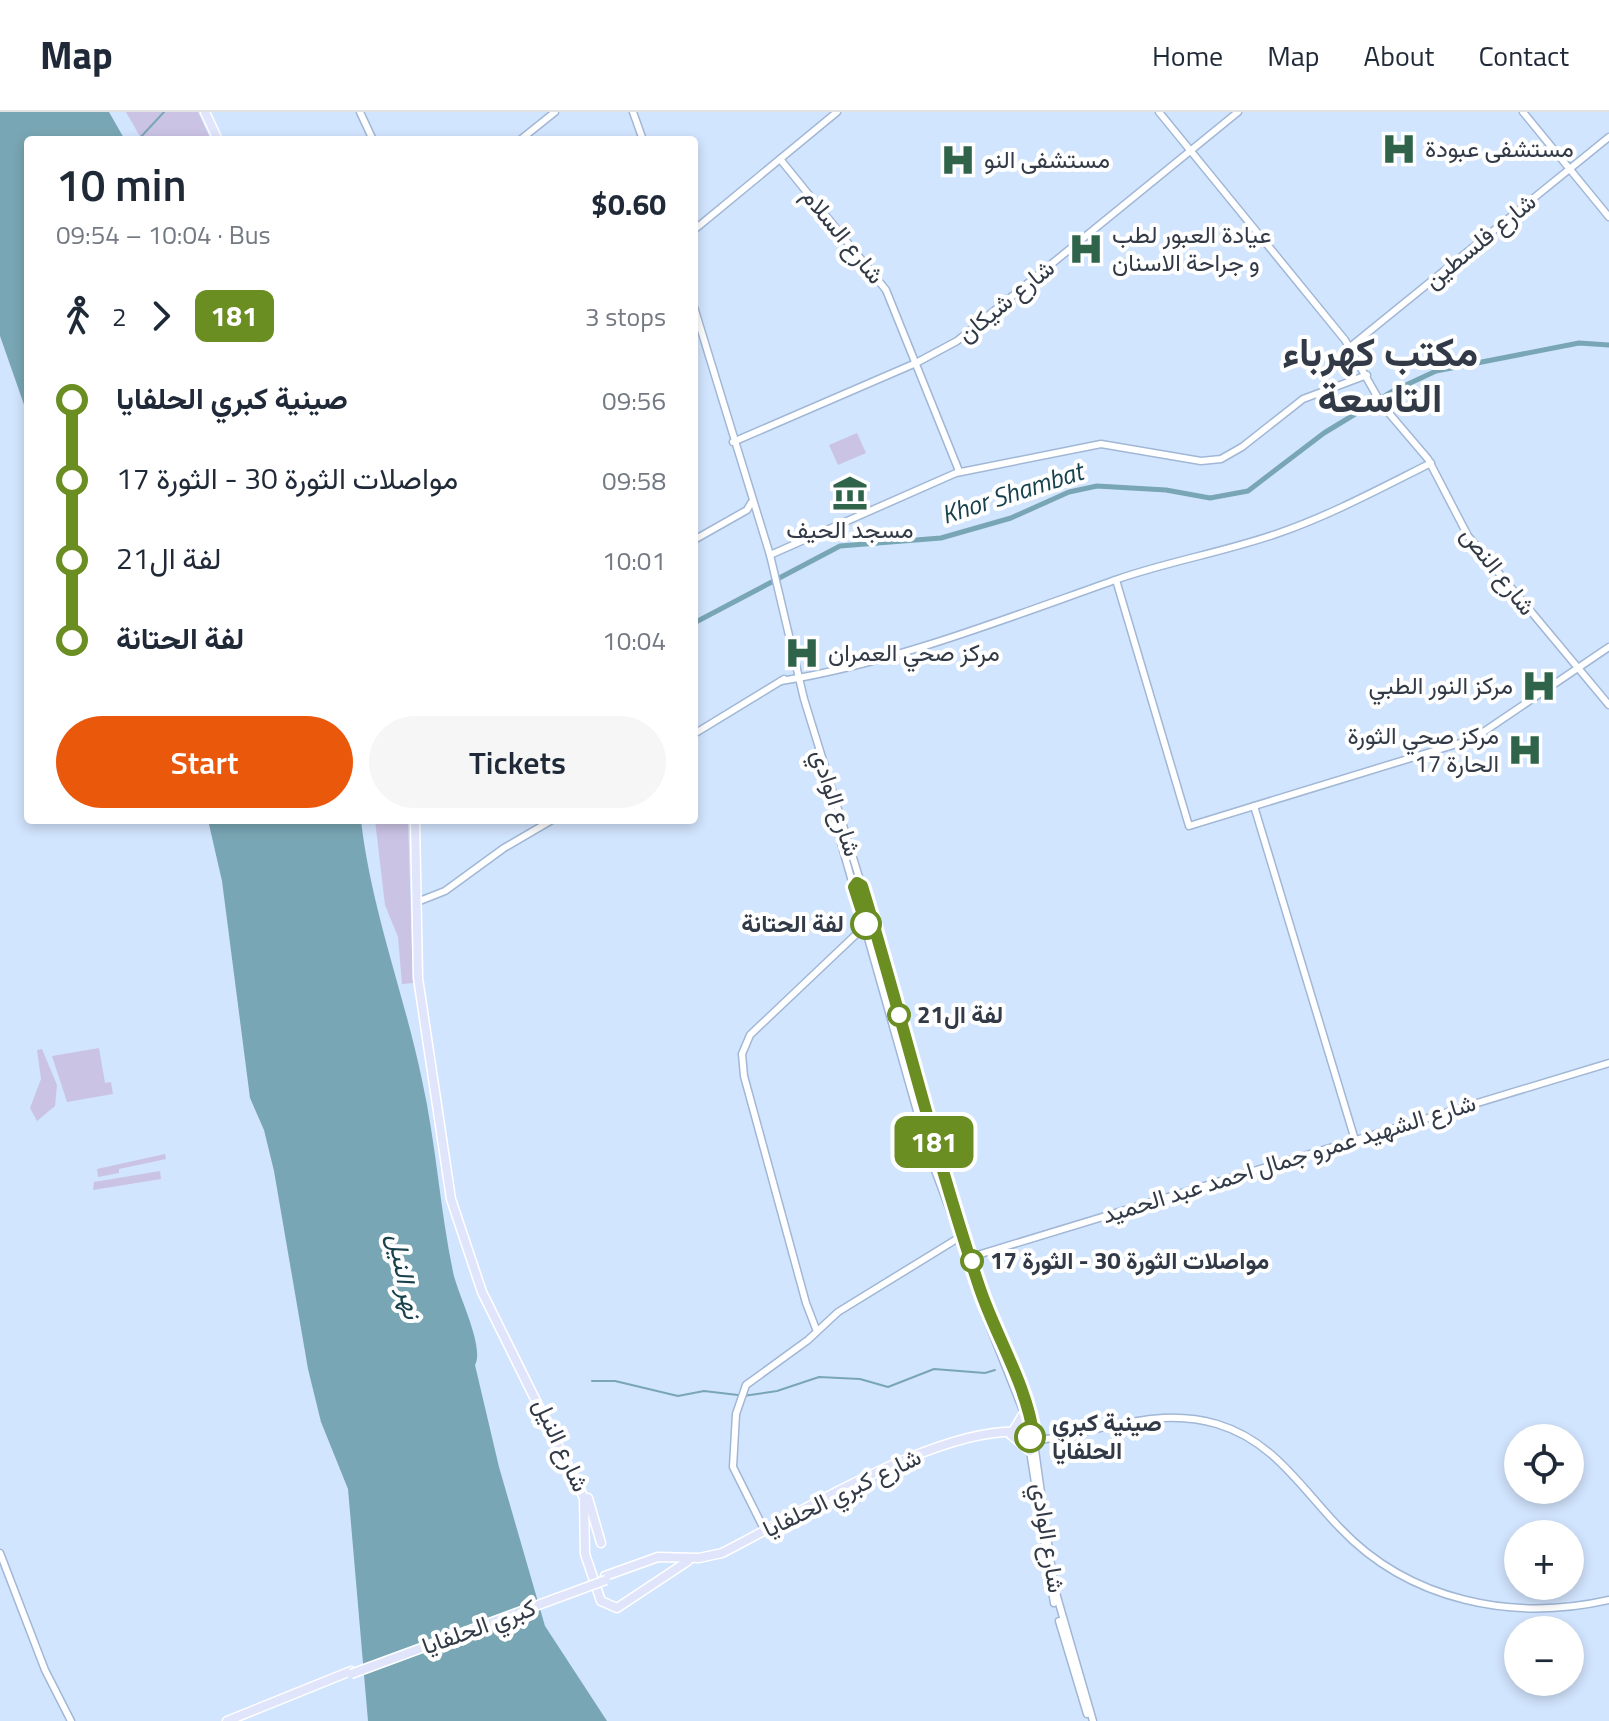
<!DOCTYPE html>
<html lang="en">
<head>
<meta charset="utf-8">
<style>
  :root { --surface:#fff; --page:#f6f6f7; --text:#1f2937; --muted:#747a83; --line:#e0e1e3; --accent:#ea580c }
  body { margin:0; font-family:"Titillium Web",Vazirmatn,sans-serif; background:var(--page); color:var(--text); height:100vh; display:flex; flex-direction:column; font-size:30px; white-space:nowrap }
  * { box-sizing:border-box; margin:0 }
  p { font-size:26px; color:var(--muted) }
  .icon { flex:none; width:44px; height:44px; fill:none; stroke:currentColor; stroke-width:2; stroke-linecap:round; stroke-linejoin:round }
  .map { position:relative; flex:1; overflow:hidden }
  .sheet { position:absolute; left:24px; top:24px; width:674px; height:688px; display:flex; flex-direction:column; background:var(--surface); border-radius:8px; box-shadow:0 4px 12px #0003 }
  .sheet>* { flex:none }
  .badge { padding:0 16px; border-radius:12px; font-size:28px; line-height:52px }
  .buttons { position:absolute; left:1504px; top:1312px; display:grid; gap:16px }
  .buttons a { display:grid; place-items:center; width:80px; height:80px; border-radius:50%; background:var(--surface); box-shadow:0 4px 12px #0003; font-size:40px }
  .map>.badge { position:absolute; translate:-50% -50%; box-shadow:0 0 0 4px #fff }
  .legs { display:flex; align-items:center; gap:12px; height:88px; padding:0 32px; font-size:26px }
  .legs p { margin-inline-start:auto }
  .overview { display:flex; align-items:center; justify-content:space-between; height:136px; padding:0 32px }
  h1 { font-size:44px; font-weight:600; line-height:60px }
  .action { display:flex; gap:16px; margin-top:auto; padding:16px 32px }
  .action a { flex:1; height:92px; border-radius:48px; background:var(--accent); color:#fff; font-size:32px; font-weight:600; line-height:92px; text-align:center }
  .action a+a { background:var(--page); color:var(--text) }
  ul { padding:0 32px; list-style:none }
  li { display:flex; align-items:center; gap:28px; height:80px; font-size:30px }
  li i { display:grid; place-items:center; width:12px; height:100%; margin:0 10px; background:currentColor }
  li i::after { content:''; width:20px; height:20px; margin:-10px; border:6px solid; border-radius:50%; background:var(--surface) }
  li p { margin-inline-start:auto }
  li:first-child i { background:linear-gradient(#0000 50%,currentColor 0) }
  li:last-child i { background:linear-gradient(currentColor 50%,#0000 0) }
  header { display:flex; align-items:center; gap:48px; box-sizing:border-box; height:112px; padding:0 40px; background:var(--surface); border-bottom:2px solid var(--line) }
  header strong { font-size:38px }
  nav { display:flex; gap:44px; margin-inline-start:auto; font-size:28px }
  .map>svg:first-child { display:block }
</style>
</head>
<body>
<header>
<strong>Map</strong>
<nav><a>Home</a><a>Map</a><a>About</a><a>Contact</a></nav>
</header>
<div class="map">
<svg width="1609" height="1609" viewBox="0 0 1609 1609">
  <rect width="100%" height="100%" fill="#d2e5fe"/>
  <!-- green -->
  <g fill="#cac3e4">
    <path d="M126 0H198L211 28H142Z"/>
    <path d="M857 321 866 341 838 353 829 333Z"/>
    <path d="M375 708H408L413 871 402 872 398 825 385 793Z"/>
    <path d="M99 936 105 971 111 970 113 982 67 990 52 944Z"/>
    <path d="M42 937 57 973 55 994 37 1009 30 996 41 967 37 938Z"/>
    <path d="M165 1042 166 1047 119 1057V1061L98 1065 97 1057Z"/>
    <path d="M160 1059 161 1067 93 1078 94 1070Z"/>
  </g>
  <!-- water -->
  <g fill="#79a6b4">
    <path d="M0 0H109L125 28H28V304L0 224Z"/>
    <path d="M208 708H361C371 797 404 881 422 968 436 1031 440 1097 453 1160 458 1183 485 1235 475 1253L499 1355 545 1514 607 1609H368L348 1377 321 1310 308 1257 274 1059 264 1018 250 986 222 769Z"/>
  </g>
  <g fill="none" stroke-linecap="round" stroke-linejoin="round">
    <!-- stream -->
    <g stroke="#79a6b4" stroke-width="2">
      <path d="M138 28 164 0"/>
      <path d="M592 1269H615L678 1284 704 1279 738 1283"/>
      <path d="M743 1284 777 1279 819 1265 860 1267 888 1275 934 1257 985 1261 995 1258"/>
    </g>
    <!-- river -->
    <path stroke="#79a6b4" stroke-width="5" d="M694 511 840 434 941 426 1011 406 1069 380 1097 374 1166 378 1210 386 1248 379 1324 321 1393 279 1436 259 1579 231 1609 233"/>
    <!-- secondary casing -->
    <g stroke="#a1b7d6" stroke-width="9">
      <g id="secondary">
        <path d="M360 0 373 28"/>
        <path d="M633 0 643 28"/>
        <path d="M1159 0 1345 228 1382 293 1428 347 1468 424 1609 593"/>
        <path d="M1523 0 1609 105"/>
        <path d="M520 28 555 0"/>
        <path d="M780 47 886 178 959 359"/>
        <path d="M694 118 837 0"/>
        <path d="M694 195 770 443 804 587 884 846 940 1053 980 1177 1030 1302 1054 1474 1093 1609"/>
        <path d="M1350 235 1609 25"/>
        <path d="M733 330 916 251 957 229 1238 0"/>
        <path d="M694 428 747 398 751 391"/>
        <path d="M770 443 956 361 1101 332 1201 349 1221 347 1242 335 1303 287 1367 263"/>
        <path d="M1116 468 1189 714 1473 627 1609 535"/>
        <path d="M781 569C894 551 1010 505 1118 467 1170 449 1224 440 1276 422 1329 404 1381 376 1431 351"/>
        <path d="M694 622 784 567"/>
        <path d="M819 653 930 1045 961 1128"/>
        <path d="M1254 694 1355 1028"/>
        <path d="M417 790 445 779 504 736 552 708"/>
        <path d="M971 1145 1609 951"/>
        <path d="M984 1200 1024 1301 1054 1491"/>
        <path d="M816 1217 806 1191 744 964 742 942 750 923 866 813"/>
        <path d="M1031 1329C1095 1323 1152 1293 1217 1312 1274 1329 1301 1376 1340 1416 1409 1489 1513 1510 1609 1488"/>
        <path d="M765 1419 733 1355 736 1302 746 1273 808 1228 838 1200 960 1125"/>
        <path d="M0 1441 45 1558 71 1609"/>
        <path d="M1059 1509 1087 1602"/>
      </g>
    </g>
    <!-- primary casing -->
    <g stroke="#fff" stroke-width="11">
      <g id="primary">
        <path d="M205 0 218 28"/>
        <path d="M415 708 418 866 451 1087 482 1180 584 1386 585 1442 601 1489 617 1496 688 1449"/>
        <path d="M1013 1319 1024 1301"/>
        <path d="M1011 1323 1030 1339"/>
        <path d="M588 1386 601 1431"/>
        <path d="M605 1464 658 1445 699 1446 722 1441C798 1403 949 1306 1033 1321"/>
        <path d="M227 1609 351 1559"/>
      </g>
    </g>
    <!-- secondary -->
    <use href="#secondary" stroke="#fff" stroke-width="6"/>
    <!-- primary -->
    <use href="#primary" stroke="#e1e5fb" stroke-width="8"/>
    <!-- primary-bridge casing -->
    <g stroke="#fff" stroke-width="11" stroke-linecap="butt">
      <path id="primary-bridge" d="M351 1562 606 1468"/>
    </g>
    <!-- primary-bridge -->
    <use href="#primary-bridge" stroke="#e1e5fb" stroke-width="8"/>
  </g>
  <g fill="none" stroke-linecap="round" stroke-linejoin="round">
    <!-- line-1 casing -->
    <g stroke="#fff" stroke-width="18">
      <path id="line-1" d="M866 812 854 775 857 771 862 774C903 908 935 1044 980 1177 997 1227 1027 1273 1034 1326L1030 1325"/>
    </g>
    <!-- line-1 -->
    <use href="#line-1" stroke="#6b8e23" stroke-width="12"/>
  </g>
  <!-- icons -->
  <defs>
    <g id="hospital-bare" transform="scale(2.76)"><path d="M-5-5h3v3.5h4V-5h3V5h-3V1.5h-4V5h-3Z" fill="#2f644a" stroke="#fff" stroke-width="2.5" paint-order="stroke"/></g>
    <g id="museum-bare" transform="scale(2.76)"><path d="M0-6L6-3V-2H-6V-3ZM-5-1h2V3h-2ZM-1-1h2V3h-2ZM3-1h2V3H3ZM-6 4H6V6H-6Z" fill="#2f644a" stroke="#fff" stroke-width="2.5" paint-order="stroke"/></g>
  </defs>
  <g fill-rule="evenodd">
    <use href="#hospital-bare" x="1399" y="37"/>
    <use href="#hospital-bare" x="958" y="48"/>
    <use href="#hospital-bare" x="1086" y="137"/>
    <use href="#museum-bare" x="850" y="381"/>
    <use href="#hospital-bare" x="802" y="541"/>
    <use href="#hospital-bare" x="1539" y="574"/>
    <use href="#hospital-bare" x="1525" y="638"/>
  </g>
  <!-- markers -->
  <g fill="#fff" stroke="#6b8e23" stroke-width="4">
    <circle cx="866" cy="812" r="14"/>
    <circle cx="899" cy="903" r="10"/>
    <circle cx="972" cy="1149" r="10"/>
    <circle cx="1030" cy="1325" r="14"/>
  </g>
  <g text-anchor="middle" stroke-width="8" stroke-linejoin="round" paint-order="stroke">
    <!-- poi labels -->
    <g font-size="24" fill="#313a46" stroke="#fff" text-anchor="start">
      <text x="1425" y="45">مستشفى عبودة</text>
      <text x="984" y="56">مستشفى النو</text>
      <text x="1112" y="131">عيادة العبور لطب<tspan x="1112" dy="28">و جراحة الاسنان</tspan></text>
      <text x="850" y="426" text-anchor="middle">مسجد الحيف</text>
      <text x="828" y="549">مركز صحي العمران</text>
      <text x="1513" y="582" text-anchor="end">مركز النور الطبي</text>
      <text x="1499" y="632" text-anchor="end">مركز صحي الثورة<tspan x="1499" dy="28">الحارة 17</tspan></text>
    </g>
    <!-- street labels -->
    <g font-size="24" fill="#313a46" stroke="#fff">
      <text transform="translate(843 124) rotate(51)" y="8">شارع السلام</text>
      <text transform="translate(1480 129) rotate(-39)" y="8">شارع فلسطين</text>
      <text transform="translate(1006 189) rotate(-39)" y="8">شارع شيكان</text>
      <text transform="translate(1498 459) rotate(52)" y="8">شارع النص</text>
      <text transform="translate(836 691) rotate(72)" y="8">شارع الوادي</text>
      <text transform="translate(1289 1047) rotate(-17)" y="8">شارع الشهيد عمرو جمال احمد عبد الحميد</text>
      <text transform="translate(561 1333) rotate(65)" y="8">شارع النيل</text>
      <text transform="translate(842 1381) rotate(-26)" y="8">شارع كبري الحلفايا</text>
      <text transform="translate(1048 1426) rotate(81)" y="8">شارع الوادي</text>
      <text transform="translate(479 1515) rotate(-20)" y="8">كبري الحلفايا</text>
    </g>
    <!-- stop labels -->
    <g font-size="24" font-weight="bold" fill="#313a46" stroke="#fff" text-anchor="start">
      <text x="844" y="820" text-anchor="end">لفة الحتانة</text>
      <text x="917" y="911">لفة ال21</text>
      <text x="990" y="1157">مواصلات الثورة 30 - الثورة 17</text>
      <text x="1052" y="1319">صينية كبري<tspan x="1052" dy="28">الحلفايا</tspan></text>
    </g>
    <!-- water labels -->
    <g font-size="26" font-style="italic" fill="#17414c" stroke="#fff">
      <text transform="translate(1012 381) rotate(-18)" y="9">Khor Shambat</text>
      <text transform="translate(405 1164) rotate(79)" y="9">نهر النيل</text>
    </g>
    <!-- town labels -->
    <g font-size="40" font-weight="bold" fill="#313a46" stroke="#fff">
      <text x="1380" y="254">مكتب كهرباء<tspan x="1380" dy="46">التاسعة</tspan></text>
    </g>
  </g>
</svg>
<div class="buttons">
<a><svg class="icon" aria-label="locate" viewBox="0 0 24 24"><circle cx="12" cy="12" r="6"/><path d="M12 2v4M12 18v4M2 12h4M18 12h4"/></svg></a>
<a>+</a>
<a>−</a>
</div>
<b class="badge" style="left:934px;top:1030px;background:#6b8e23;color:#fff">181</b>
<section class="sheet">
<div class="overview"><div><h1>10 min</h1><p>09:54 – 10:04 · Bus</p></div><b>$0.60</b></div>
<div class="legs"><svg class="icon" aria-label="walk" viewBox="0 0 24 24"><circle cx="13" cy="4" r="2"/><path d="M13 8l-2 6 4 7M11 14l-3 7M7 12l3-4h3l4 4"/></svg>2<svg class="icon" aria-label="forward" viewBox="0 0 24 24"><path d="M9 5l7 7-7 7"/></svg><b class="badge" style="background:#6b8e23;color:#fff">181</b><p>3 stops</p></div>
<ul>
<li><i style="color:#6b8e23"></i><b>صينية كبري الحلفايا</b><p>09:56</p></li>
<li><i style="color:#6b8e23"></i><span>مواصلات الثورة 30 - الثورة 17</span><p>09:58</p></li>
<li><i style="color:#6b8e23"></i><span>لفة ال21</span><p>10:01</p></li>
<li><i style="color:#6b8e23"></i><b>لفة الحتانة</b><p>10:04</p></li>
</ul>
<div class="action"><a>Start</a><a>Tickets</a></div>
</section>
</div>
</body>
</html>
